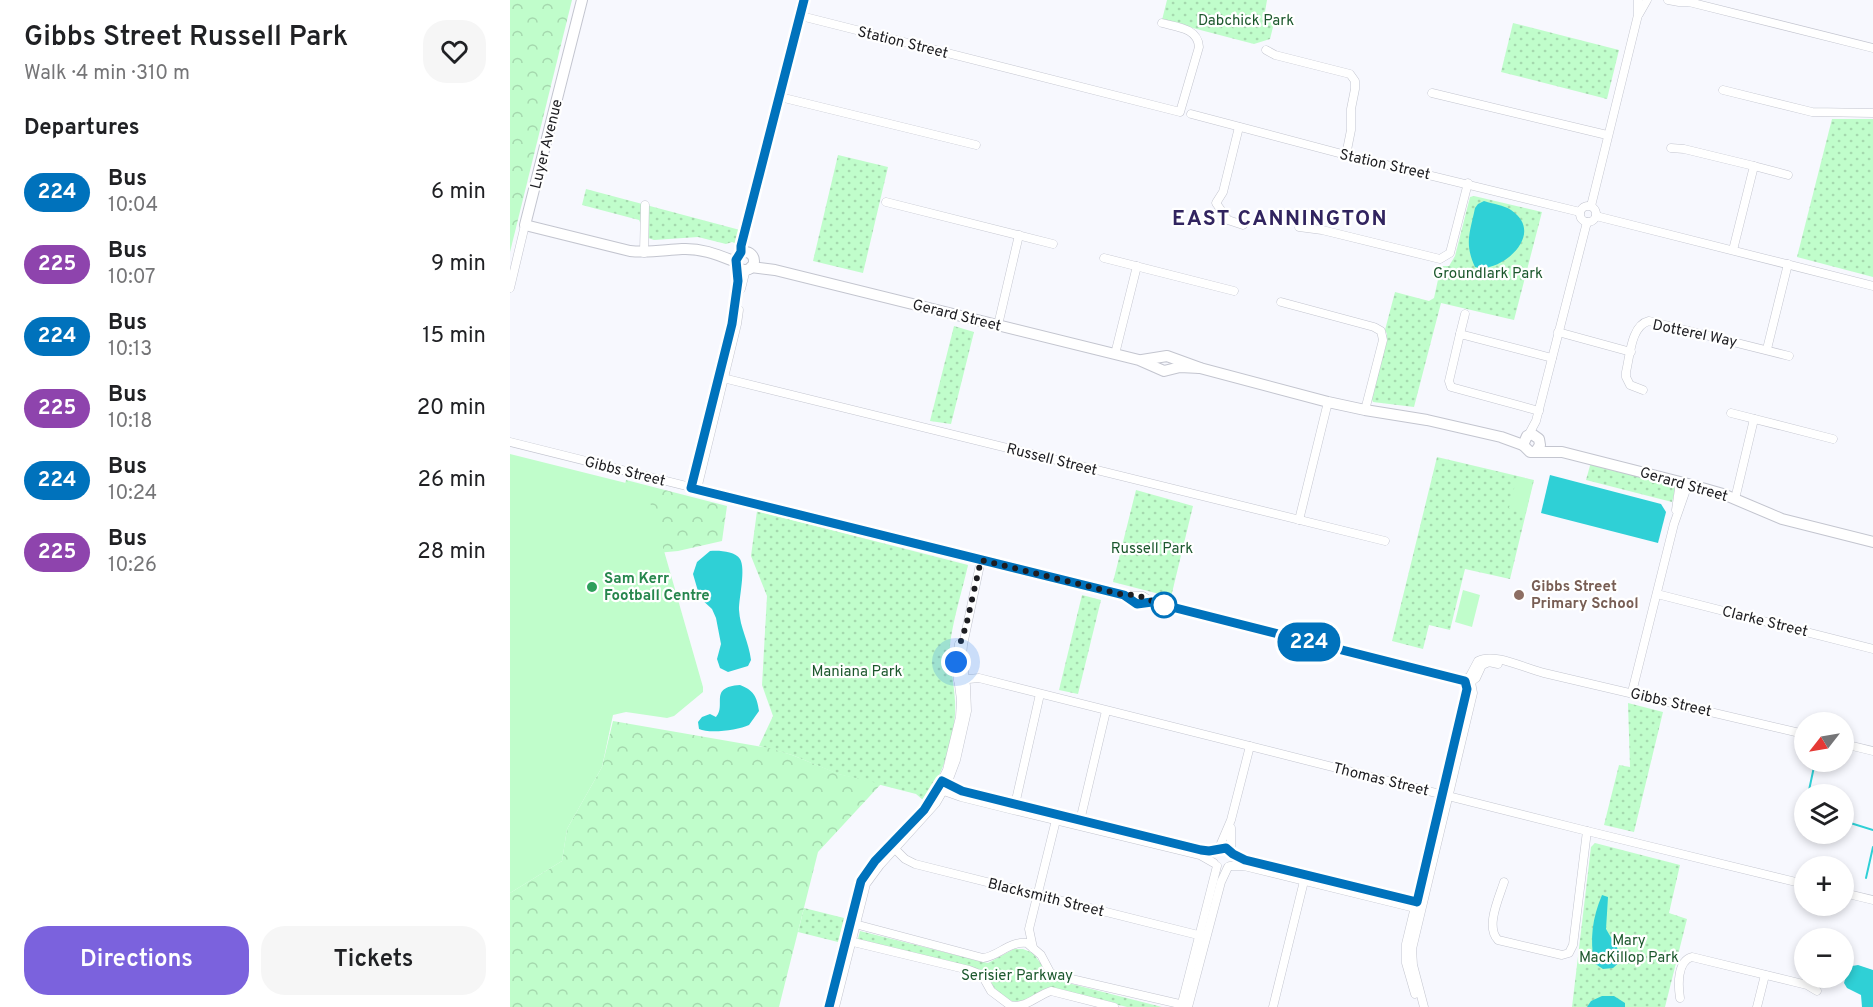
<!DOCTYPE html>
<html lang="en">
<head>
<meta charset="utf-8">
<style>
  :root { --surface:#fff; --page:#f6f6f6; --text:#202124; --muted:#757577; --accent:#7b62dd }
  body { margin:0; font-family:Overpass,sans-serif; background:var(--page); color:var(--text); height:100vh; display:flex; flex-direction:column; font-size:22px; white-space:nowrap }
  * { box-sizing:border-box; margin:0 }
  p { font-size:20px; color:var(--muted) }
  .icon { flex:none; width:33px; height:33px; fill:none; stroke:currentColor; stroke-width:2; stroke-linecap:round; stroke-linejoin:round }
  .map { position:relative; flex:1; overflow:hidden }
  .side { display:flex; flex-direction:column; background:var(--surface); width:510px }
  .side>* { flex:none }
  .badge { padding:0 12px; border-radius:20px; font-size:21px; line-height:39px }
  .needle { width:39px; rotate:239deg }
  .tools { position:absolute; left:1284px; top:712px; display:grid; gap:12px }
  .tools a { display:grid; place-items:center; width:60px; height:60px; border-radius:50%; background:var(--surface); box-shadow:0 3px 9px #0003; font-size:30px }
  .you { position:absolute; width:30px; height:30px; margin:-15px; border:4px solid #fff; border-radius:50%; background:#1a73e8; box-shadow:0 0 0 9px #1a73e833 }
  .map>.badge { position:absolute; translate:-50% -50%; box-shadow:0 0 0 3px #fff }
  h2 { padding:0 24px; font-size:22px; line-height:54px }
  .round { display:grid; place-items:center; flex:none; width:63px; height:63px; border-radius:24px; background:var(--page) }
  .overview { display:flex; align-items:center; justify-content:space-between; height:102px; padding:0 24px }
  h1 { font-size:28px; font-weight:600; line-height:45px }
  .button { display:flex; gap:12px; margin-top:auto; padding:12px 24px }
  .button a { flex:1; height:69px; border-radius:24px; background:var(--accent); color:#fff; font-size:24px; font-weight:600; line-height:69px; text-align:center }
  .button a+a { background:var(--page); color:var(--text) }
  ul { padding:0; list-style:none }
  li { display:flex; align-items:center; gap:18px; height:72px; padding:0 24px }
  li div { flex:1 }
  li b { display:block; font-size:22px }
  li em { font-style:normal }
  li .badge { min-width:66px; font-weight:700; text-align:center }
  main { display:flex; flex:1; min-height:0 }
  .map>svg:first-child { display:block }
</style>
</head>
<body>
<main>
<section class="side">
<div class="overview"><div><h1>Gibbs Street Russell Park</h1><p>Walk · 4 min · 310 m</p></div><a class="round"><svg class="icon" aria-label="heart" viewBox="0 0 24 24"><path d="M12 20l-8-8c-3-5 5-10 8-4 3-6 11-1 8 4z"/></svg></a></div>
<h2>Departures</h2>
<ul>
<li><span class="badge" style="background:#0072bc;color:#fff">224</span><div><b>Bus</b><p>10:04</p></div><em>6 min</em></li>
<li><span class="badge" style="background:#8e44ad;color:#fff">225</span><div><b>Bus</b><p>10:07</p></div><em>9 min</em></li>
<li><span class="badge" style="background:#0072bc;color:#fff">224</span><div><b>Bus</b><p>10:13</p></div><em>15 min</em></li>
<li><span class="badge" style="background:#8e44ad;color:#fff">225</span><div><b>Bus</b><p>10:18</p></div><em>20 min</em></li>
<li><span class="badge" style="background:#0072bc;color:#fff">224</span><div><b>Bus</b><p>10:24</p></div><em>26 min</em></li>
<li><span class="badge" style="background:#8e44ad;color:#fff">225</span><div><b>Bus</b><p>10:26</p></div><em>28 min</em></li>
</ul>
<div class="button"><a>Directions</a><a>Tickets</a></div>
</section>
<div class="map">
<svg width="1363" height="1007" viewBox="0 0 1363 1007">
  <defs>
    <pattern id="green-dots" width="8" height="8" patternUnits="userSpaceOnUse" patternTransform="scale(1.5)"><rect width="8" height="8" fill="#c0fdcb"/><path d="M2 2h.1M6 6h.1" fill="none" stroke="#a5d8ae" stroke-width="1.8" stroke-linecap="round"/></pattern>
    <pattern id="forest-crowns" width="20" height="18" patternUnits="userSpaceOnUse" patternTransform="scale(1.5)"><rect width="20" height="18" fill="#c0fdcb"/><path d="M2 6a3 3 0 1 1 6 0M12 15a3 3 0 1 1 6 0" fill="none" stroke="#a5d8ae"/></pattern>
  </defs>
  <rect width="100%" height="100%" fill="#f7f8fe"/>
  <!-- green -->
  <g fill="url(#green-dots)">
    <path d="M657 0H757L755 12 766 15 760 39 744 44 652 20Z"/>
    <path d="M1003 23 1109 50 1097 99 991 72Z"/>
    <path d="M1322 119H1363V277L1287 257Z"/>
    <path d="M328 155 378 167 353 273 303 261Z"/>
    <path d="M76 189 230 230 227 244 222 242 216 244 188 237 144 240 138 238 129 220 72 205Z"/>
    <path d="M964 196 1032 212 1004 320 931 303 904 407 863 402 861 398 877 334 875 330 885 292 919 301 924 298 931 266H939L945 256 960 197Z"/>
    <path d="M444 326 464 332 441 424 420 421Z"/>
    <path d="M927 457 1024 480 1000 579 955 569 940 630 919 625 913 649 882 641Z"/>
    <path d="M1081 462 1167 484 1162 502 1076 480Z"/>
    <path d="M626 490 683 506 661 597 603 582Z"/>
    <path d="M247 511 458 565C453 588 442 623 440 646 440 664 444 683 445 701 447 733 434 776 413 800L406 794 328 774 282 755 249 746 263 716 252 685 257 596 241 556Z"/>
    <path d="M572 595 591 600 568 694 549 690Z"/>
    <path d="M1118 703 1153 712 1124 832 1094 825 1109 765 1120 767Z"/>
    <path d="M1085 843 1170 865 1159 913 1177 919 1155 1007H1062L1081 847Z"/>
    <path d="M294 908 334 918 328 942 288 932Z"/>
    <path d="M350 931 478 963 504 949H513L523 953 542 979 652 1007H617L539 988C530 991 530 993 523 998 511 1006 493 1001 485 989 481 983 479 978 475 972L348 939Z"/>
  </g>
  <!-- forest -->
  <g fill="url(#forest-crowns)">
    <path d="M0 0H62L0 252Z"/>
    <path d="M116 480 217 506 212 541 168 551 136 554 113 492Z"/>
    <path d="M103 721 259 748 282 755 329 774 371 784 308 852 269 1007H0V893L52 861 57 829 92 767Z"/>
  </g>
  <!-- pitch -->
  <g fill="#c0fdcb">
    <path d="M0 454 136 488 193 687V692L164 716 157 718 116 712 103 715 92 767 57 829 52 861 0 893Z"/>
    <path d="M1007 477 1023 481 1016 512 999 508Z"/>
    <path d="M953 590 970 595 962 627 945 622Z"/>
  </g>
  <!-- water -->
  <g fill="#2fd0d6">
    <path d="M974 201C982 204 994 205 1001 210 1038 235 988 275 965 267 954 243 960 233 965 208L968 204Z"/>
    <path d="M1040 475 1151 504 1156 512 1148 543 1031 513Z"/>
    <path d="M200 551C208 550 225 551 230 559 236 569 229 597 229 610 230 628 239 642 241 660L238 666 218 672 210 668 207 659 211 644 206 618 202 609 190 598 183 574 187 562Z"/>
    <path d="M230 685C243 690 247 696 249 711L239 725C228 730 200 734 189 729L188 722 192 717 200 714 206 717C217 705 198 687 230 685Z"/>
    <path d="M1092 895 1098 897 1096 929 1109 951 1112 960 1103 968 1093 969 1084 963C1080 938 1082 919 1092 895Z"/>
    <path d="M1348 965 1363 970V1007H1352L1351 995 1337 988 1334 983 1337 972 1342 966Z"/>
    <path d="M1092 996H1104L1115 1003V1007H1077L1081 1001Z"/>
  </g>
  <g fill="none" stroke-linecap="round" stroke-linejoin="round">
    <!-- stream -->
    <g stroke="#2fd0d6" stroke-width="2">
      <path d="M1298 795 1305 762"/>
      <path d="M1334 821 1363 830"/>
      <path d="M1356 878 1363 847"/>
    </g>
    <!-- street casing -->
    <g stroke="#c3c5cf" stroke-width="9">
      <g id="street">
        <path d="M1158 0 1169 2H1179L1363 48"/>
        <path d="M1129 14 1137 0"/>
        <path d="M291 16 670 112 689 47C688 28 667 27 652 23"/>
        <path d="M756 50 765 55 840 74 845 81V89L841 109V130L836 155"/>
        <path d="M1213 90 1302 112 1363 113"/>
        <path d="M922 93 1097 135"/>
        <path d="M270 97 466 145"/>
        <path d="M681 114 836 155 1070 212"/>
        <path d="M729 127 713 192 706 203 718 220 733 225"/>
        <path d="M1161 148 1174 149 1244 166 1223 250"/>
        <path d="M1244 166 1278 175"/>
        <path d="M376 202 543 244"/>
        <circle cx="1078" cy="214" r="8"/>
        <path d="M1081 206 1128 15V0"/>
        <path d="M1086 216 1363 286"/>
        <path d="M789 227 812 230 930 259 940 253 941 249 958 183"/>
        <path d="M134 253 135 205"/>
        <path d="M594 258 724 291"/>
        <path d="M0 288 15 225"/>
        <path d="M231 289 236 269"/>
        <path d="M771 302 864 327 871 331 873 340 855 410"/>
        <path d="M488 325 509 235"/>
        <path d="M1048 332 1121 352"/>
        <path d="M950 334 955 314"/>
        <path d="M1257 349 1278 264"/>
        <path d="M605 354 627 266"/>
        <path d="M209 377 875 541"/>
        <path d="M1133 390 1120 385 1116 377V372C1120 356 1121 325 1139 321L1279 356"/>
        <path d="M1029 411 941 387 939 381 950 334 1042 358"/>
        <path d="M1221 413 1323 439"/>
        <path d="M1019 434 1026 421 1077 222"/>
        <path d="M0 442 614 595 633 596 642 602 949 680 962 681"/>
        <path d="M181 488 222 323 228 266"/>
        <path d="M187 489 227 324 229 310"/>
        <path d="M1225 499 1244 419"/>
        <path d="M1166 510 1170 482"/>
        <path d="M789 520 818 402"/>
        <path d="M1147 594 1363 649"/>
        <path d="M614 595 627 604 642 602"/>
        <path d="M448 680 469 678 1077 831 1294 884"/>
        <path d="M955 680 960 676 968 661C984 652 1016 669 1034 673 1121 694 1208 713 1294 734"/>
        <path d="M962 681 966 678 972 665 979 662 988 664"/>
        <path d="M1122 692 1164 524 1178 484"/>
        <path d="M1334 744 1363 751"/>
        <path d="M433 782 452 791 691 850H706"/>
        <path d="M431 790 451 797 503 810 690 855 704 863"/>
        <path d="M504 809 530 694"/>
        <path d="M569 825 596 711"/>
        <path d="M721 828V851"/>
        <path d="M382 846 395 859 405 864 696 937"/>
        <path d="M709 848 721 820 740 746"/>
        <path d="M723 854 735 860 910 902"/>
        <path d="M720 866H734L909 909"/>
        <path d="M994 882C989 898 975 927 988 940L1052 955 1059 953 1063 945 1077 831"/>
        <path d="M1334 893 1363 900"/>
        <path d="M341 923 473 958C489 956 499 941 517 943L531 955 540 972 544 975 678 1006"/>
        <path d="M339 941 459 970 472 975 481 991 501 1006C518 1007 526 996 541 991L604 1007"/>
        <path d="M523 948 519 929 547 816"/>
        <path d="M905 994 896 963V944L957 693 955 680"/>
        <path d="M1170 998C1168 985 1167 961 1182 957L1297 985 1307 991"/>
        <path d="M319 1007 351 881 365 861 414 810 428 788 437 770 450 717 451 700 446 662 449 644"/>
        <path d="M325 1007 356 884 370 865 426 803 437 784 446 760 457 711 456 686 452 657 453 645 471 560"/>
        <path d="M671 1007 707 866"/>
        <path d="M678 1007 711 882 718 867"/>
        <path d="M763 1007 795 877"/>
        <path d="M914 1007 903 965 902 949 963 693 960 677"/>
        <path d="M1247 1007 1255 975"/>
      </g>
    </g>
    <!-- secondary casing -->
    <g stroke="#c3c5cf" stroke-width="12">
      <g id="secondary">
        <path d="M72 0 15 225 120 251C138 253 154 250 172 249 192 248 208 255 226 262"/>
        <path d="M232 252 231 246 294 0"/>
        <circle cx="235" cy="261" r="9"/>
        <path d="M241 267 265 270 629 360 654 371 670 367 690 368"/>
        <path d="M632 360 657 356 690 368 818 402 855 410 917 420 991 437 1013 445"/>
        <path d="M1026 451 1030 445 1029 439 1022 434 1017 436 1013 445 1020 452H1052L1178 484 1213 494 1272 519 1363 542"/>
      </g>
    </g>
    <!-- street -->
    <use href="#street" stroke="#fff" stroke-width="8"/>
    <!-- secondary -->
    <use href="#secondary" stroke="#fff" stroke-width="10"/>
  </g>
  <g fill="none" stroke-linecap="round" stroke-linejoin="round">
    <!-- line casing -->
    <g stroke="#fff" stroke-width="14">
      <path id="line" d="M294 0 231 246V252L226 260 228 281 222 324 181 488 614 595 627 604 642 602 955 681 957 689 907 902 735 860 723 854 716 848 699 851 691 850 452 791 432 781 414 810 365 861 351 881 319 1007"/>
    </g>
    <!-- line -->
    <use href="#line" stroke="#0072bc" stroke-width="9"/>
    <!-- walk -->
    <path stroke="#1d1d21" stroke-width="6" stroke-dasharray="0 10.8" d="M446 662 447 653 456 626 471 560 614 595C631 593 640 602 656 606L654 605"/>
  </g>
  <!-- markers -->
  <circle fill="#2e9e5b" stroke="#fff" stroke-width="2" cx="82" cy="587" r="6"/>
  <circle fill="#8d6e63" stroke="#fff" stroke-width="2" cx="1009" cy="595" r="6"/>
  <circle fill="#fff" stroke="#0072bc" stroke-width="3" cx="654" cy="605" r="12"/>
  <g text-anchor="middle" stroke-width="4.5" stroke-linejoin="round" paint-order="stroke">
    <!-- park labels -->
    <g font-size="15" fill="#1c582d" stroke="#fff">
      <text x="736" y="25">Dabchick Park</text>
      <text x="978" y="278">Groundlark Park</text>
      <text x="642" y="553">Russell Park</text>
      <text x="347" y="676">Maniana Park</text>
      <text x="1119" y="945">Mary<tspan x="1119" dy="17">MacKillop Park</tspan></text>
      <text x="507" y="980">Serisier Parkway</text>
    </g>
    <!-- street labels -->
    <g font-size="15" fill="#1d1d21" stroke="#fff">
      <text transform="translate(393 42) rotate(14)" y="5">Station Street</text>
      <text transform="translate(36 144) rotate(-76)" y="5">Luyer Avenue</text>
      <text transform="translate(875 164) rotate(13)" y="5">Station Street</text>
      <text transform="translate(447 315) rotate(14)" y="5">Gerard Street</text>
      <text transform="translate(1185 333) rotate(12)" y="5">Dotterel Way</text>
      <text transform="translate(542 459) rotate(14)" y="5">Russell Street</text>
      <text transform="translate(115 471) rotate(14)" y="5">Gibbs Street</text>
      <text transform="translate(1174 484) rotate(16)" y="5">Gerard Street</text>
      <text transform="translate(1255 621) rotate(14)" y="5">Clarke Street</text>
      <text transform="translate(1161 702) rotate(13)" y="5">Gibbs Street</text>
      <text transform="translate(871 779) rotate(14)" y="5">Thomas Street</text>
      <text transform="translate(536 897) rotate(14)" y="5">Blacksmith Street</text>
    </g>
    <!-- leisure labels -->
    <g font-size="15" font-weight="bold" fill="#27864d" stroke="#fff" text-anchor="start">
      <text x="94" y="583">Sam Kerr<tspan x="94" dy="17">Football Centre</tspan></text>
    </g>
    <!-- education labels -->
    <g font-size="15" font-weight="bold" fill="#785e54" stroke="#fff" text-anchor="start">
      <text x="1021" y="591">Gibbs Street<tspan x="1021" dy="17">Primary School</tspan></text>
    </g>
    <!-- district labels -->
    <g font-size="21" font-weight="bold" letter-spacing="1.5" fill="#31245f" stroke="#fff">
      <text x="770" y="225">EAST CANNINGTON</text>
    </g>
  </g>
</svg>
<div class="tools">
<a><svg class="needle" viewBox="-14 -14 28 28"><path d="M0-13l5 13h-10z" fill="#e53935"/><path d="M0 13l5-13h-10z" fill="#757577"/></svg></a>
<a><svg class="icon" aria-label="layers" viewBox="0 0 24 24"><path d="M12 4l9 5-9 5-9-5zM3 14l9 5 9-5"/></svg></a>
<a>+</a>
<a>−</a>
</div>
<div class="you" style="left:446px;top:662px"></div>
<b class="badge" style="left:799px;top:642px;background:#0072bc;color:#fff">224</b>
</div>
</main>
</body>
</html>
